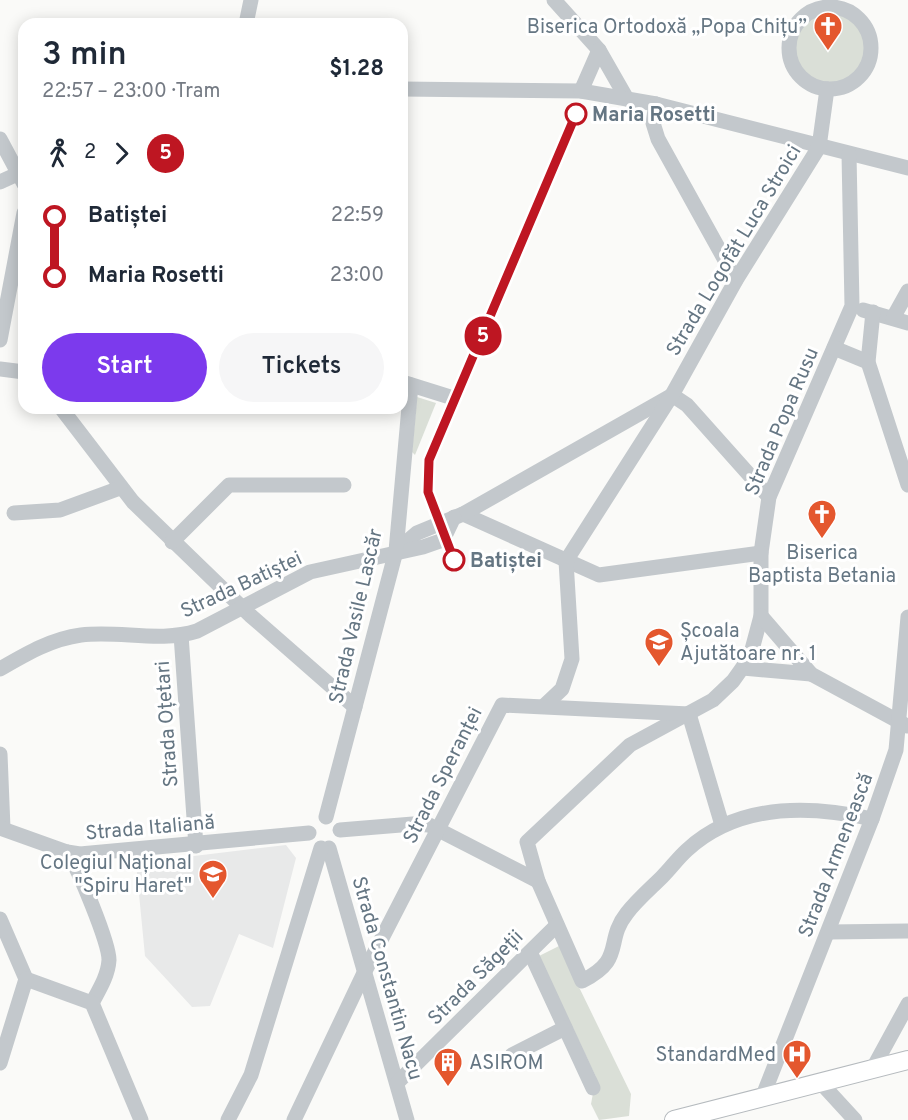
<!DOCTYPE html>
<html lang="en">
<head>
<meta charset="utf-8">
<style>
  :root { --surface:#fff; --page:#f6f6f7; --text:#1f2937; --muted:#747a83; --accent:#7c3aed }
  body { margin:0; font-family:Overpass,sans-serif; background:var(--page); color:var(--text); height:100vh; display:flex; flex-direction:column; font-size:22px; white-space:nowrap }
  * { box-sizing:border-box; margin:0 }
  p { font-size:20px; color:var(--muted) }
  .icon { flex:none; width:33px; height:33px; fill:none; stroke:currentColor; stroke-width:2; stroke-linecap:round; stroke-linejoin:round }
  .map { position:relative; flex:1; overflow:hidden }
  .drawer { position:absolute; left:18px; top:18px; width:390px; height:396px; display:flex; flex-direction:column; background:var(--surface); border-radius:18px; box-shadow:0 3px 15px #0003 }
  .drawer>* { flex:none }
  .badge { padding:0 12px; border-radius:20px; font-size:21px; line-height:39px }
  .map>.badge { position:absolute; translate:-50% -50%; box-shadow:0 0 0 3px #fff }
  .legs { display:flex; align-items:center; gap:9px; height:66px; padding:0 24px; font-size:20px }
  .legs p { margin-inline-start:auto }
  .summary { display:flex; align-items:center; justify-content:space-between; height:102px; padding:0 24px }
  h1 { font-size:33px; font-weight:600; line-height:45px }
  .button { display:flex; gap:12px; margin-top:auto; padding:12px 24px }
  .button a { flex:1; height:69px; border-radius:36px; background:var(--accent); color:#fff; font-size:24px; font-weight:600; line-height:69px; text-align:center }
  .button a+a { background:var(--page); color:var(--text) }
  ul { padding:0 24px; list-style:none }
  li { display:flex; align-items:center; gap:21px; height:60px; font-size:22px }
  li i { display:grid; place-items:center; width:9px; height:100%; margin:0 8px; background:currentColor }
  li i::after { content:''; width:15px; height:15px; margin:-8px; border:4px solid; border-radius:50%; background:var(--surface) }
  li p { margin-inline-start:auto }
  li:first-child i { background:linear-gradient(#0000 50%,currentColor 0) }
  li:last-child i { background:linear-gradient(currentColor 50%,#0000 0) }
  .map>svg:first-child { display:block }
</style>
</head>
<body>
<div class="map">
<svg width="908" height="1120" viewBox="0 0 908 1120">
  <rect width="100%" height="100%" fill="#fafaf8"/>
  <!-- built -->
  <path fill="#e8e9e9" d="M286 845 296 858 273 948 239 934 210 1006 192 1007 145 956 136 863Z"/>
  <!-- green -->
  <g fill="#dadfd7">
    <circle cx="829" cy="47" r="37"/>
    <path d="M417 397 436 403 415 455 412 452Z"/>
    <path d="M559 946 631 1094 629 1116 599 1120 591 1104 596 1077 539 956Z"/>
  </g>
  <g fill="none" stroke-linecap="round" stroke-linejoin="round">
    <!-- major casing -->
    <g stroke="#b5babe" stroke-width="20">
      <path id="major" d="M674 1120 908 1060"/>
    </g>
    <!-- minor -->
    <g stroke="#c3c8cc" stroke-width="15">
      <path d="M554 0 599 50 627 99"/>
      <circle cx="830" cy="48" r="41"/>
      <path d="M246 24 251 0"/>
      <path d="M402 89 581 91 656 104 908 168"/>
      <path d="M581 91 599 50"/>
      <path d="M656 104 653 123 658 139 736 280"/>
      <path d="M0 139 24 184"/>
      <path d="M849 154 852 306 769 497 761 553V616L750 657 733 681 713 700 630 745 527 842 538 881 582 981C626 959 604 942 627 913 637 900 651 888 662 877 671 868 678 858 687 850 738 803 810 805 872 819"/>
      <path d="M0 182 24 171"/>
      <path d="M863 310 908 323"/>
      <path d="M873 312 868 362 908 485"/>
      <path d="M893 318 908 291"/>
      <path d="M0 340 24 213"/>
      <path d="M834 348 868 362"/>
      <path d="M0 369 24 372"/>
      <path d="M402 382 450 397"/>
      <path d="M672 395 687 405 769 497"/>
      <path d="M61 408 133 502 251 616 355 707"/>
      <path d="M14 513 60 510 120 488"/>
      <path d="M463 514 599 575 761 553"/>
      <path d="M172 542 229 485H344"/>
      <path d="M396 551 417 533 463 514 669 397"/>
      <path d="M761 616 811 674 907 726"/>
      <path d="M181 635 196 846"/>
      <path d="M743 668 811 674"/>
      <path d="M0 669C26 654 51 639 81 635 119 630 160 643 197 631L310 572 423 547 443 540 454 517"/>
      <path d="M544 706 562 689 572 659 566 561 672 395 736 280 819 147 827 89"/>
      <path d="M689 714 722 825"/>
      <path d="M0 754 3 828"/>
      <path d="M326 817 396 551 411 385"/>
      <path d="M0 828 67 852 80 854 309 833"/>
      <path d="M340 830 413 824 429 825 538 881"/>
      <path d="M329 848 407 1120"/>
      <path d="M67 852C78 867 109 943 109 960 108 976 99 990 92 1003"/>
      <path d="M0 919 26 979"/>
      <path d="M829 932 908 931"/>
      <path d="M530 952 593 1088"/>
      <path d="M26 979 92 1003 141 1120"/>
      <path d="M512 1055 565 1028"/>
      <path d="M0 1063 26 979"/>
      <path d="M872 1070 908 1004"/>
      <path d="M397 1083 557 925"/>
      <path d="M821 1083 855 1120"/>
      <path d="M762 1098 872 819 896 750 908 617"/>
      <path d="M228 1120 251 1075 321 848"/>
      <path d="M294 1120 364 973 502 705 689 714"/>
    </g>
    <!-- major -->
    <use href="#major" stroke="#fff" stroke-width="18"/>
  </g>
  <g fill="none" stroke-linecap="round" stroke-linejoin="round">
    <!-- line-1 casing -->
    <g stroke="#fff" stroke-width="14">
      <path id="line-1" d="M454 560 428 492 429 460 576 114"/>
    </g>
    <!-- line-1 -->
    <use href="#line-1" stroke="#be1622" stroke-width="9"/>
  </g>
  <!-- icons -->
  <defs>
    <g id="church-pin" transform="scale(1.5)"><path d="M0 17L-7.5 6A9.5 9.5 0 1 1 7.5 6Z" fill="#e4572e" stroke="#fff"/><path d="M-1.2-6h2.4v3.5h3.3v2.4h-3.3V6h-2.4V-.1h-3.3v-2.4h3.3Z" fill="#fff"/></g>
    <g id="school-pin" transform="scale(1.5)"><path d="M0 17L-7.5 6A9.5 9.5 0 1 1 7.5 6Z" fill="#e4572e" stroke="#fff"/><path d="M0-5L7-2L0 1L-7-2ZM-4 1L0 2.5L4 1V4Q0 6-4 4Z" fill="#fff"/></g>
    <g id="hospital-pin" transform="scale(1.5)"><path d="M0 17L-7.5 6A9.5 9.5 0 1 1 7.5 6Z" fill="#e4572e" stroke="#fff"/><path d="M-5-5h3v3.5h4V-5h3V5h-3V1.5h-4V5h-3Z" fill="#fff"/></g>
    <g id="building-pin" transform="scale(1.5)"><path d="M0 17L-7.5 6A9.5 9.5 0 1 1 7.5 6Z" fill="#e4572e" stroke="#fff"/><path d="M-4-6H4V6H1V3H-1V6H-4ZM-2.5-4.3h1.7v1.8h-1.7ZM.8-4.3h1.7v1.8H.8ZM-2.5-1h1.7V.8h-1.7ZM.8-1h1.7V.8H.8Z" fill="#fff"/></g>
  </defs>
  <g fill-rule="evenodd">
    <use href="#church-pin" x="828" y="26"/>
    <use href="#church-pin" x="822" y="514"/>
    <use href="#school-pin" x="659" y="642"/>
    <use href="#school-pin" x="213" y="874"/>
    <use href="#hospital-pin" x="797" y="1054"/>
    <use href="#building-pin" x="448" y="1062"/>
  </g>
  <!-- markers -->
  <g fill="#fff" stroke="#be1622" stroke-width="3">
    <circle cx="576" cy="114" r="10"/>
    <circle cx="454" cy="560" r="10"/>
  </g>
  <g text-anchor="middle" stroke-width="6" stroke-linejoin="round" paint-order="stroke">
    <!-- poi labels -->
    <g font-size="20" fill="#657683" stroke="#fff" text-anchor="end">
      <text x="807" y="33">Biserica Ortodoxă „Popa Chițu”</text>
      <text x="822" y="559" text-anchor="middle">Biserica<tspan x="822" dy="23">Baptista Betania</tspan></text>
      <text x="680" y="637" text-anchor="start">Școala<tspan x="680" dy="23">Ajutătoare nr. 1</tspan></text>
      <text x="192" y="869">Colegiul Național<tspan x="192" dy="23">"Spiru Haret"</tspan></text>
      <text x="776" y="1061">StandardMed</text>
      <text x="469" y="1069" text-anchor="start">ASIROM</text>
    </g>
    <!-- stop labels -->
    <g font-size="20" font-weight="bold" fill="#657683" stroke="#fff" text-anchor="start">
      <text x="592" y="121">Maria Rosetti</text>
      <text x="470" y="567">Batiștei</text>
    </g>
    <!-- street labels -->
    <g font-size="20" fill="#657683" stroke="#fff">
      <text transform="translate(733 250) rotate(-59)" y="7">Strada Logofăt Luca Stroici</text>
      <text transform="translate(781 421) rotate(-67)" y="7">Strada Popa Rusu</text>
      <text transform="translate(241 584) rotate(-25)" y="7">Strada Batiștei</text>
      <text transform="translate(355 616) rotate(-77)" y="7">Strada Vasile Lascăr</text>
      <text transform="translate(166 724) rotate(-94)" y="7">Strada Oțetari</text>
      <text transform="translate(442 775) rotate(-63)" y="7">Strada Speranței</text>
      <text transform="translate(150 827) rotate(-5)" y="7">Strada Italiană</text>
      <text transform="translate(835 855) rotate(-69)" y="7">Strada Armenească</text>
      <text transform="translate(475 977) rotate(-45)" y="7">Strada Săgeții</text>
      <text transform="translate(388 978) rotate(74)" y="7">Strada Constantin Nacu</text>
    </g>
  </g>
</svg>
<b class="badge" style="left:483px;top:336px;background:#be1622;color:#fff">5</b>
<section class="drawer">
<div class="summary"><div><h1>3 min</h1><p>22:57 – 23:00 · Tram</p></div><b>$1.28</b></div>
<div class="legs"><svg class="icon" aria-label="walk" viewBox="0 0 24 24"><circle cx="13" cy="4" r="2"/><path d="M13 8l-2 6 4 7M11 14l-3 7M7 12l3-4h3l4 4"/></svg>2<svg class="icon" aria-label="forward" viewBox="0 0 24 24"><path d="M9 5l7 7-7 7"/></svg><b class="badge" style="background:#be1622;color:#fff">5</b></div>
<ul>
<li><i style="color:#be1622"></i><b>Batiștei</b><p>22:59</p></li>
<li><i style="color:#be1622"></i><b>Maria Rosetti</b><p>23:00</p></li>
</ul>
<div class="button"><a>Start</a><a>Tickets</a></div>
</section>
</div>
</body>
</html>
